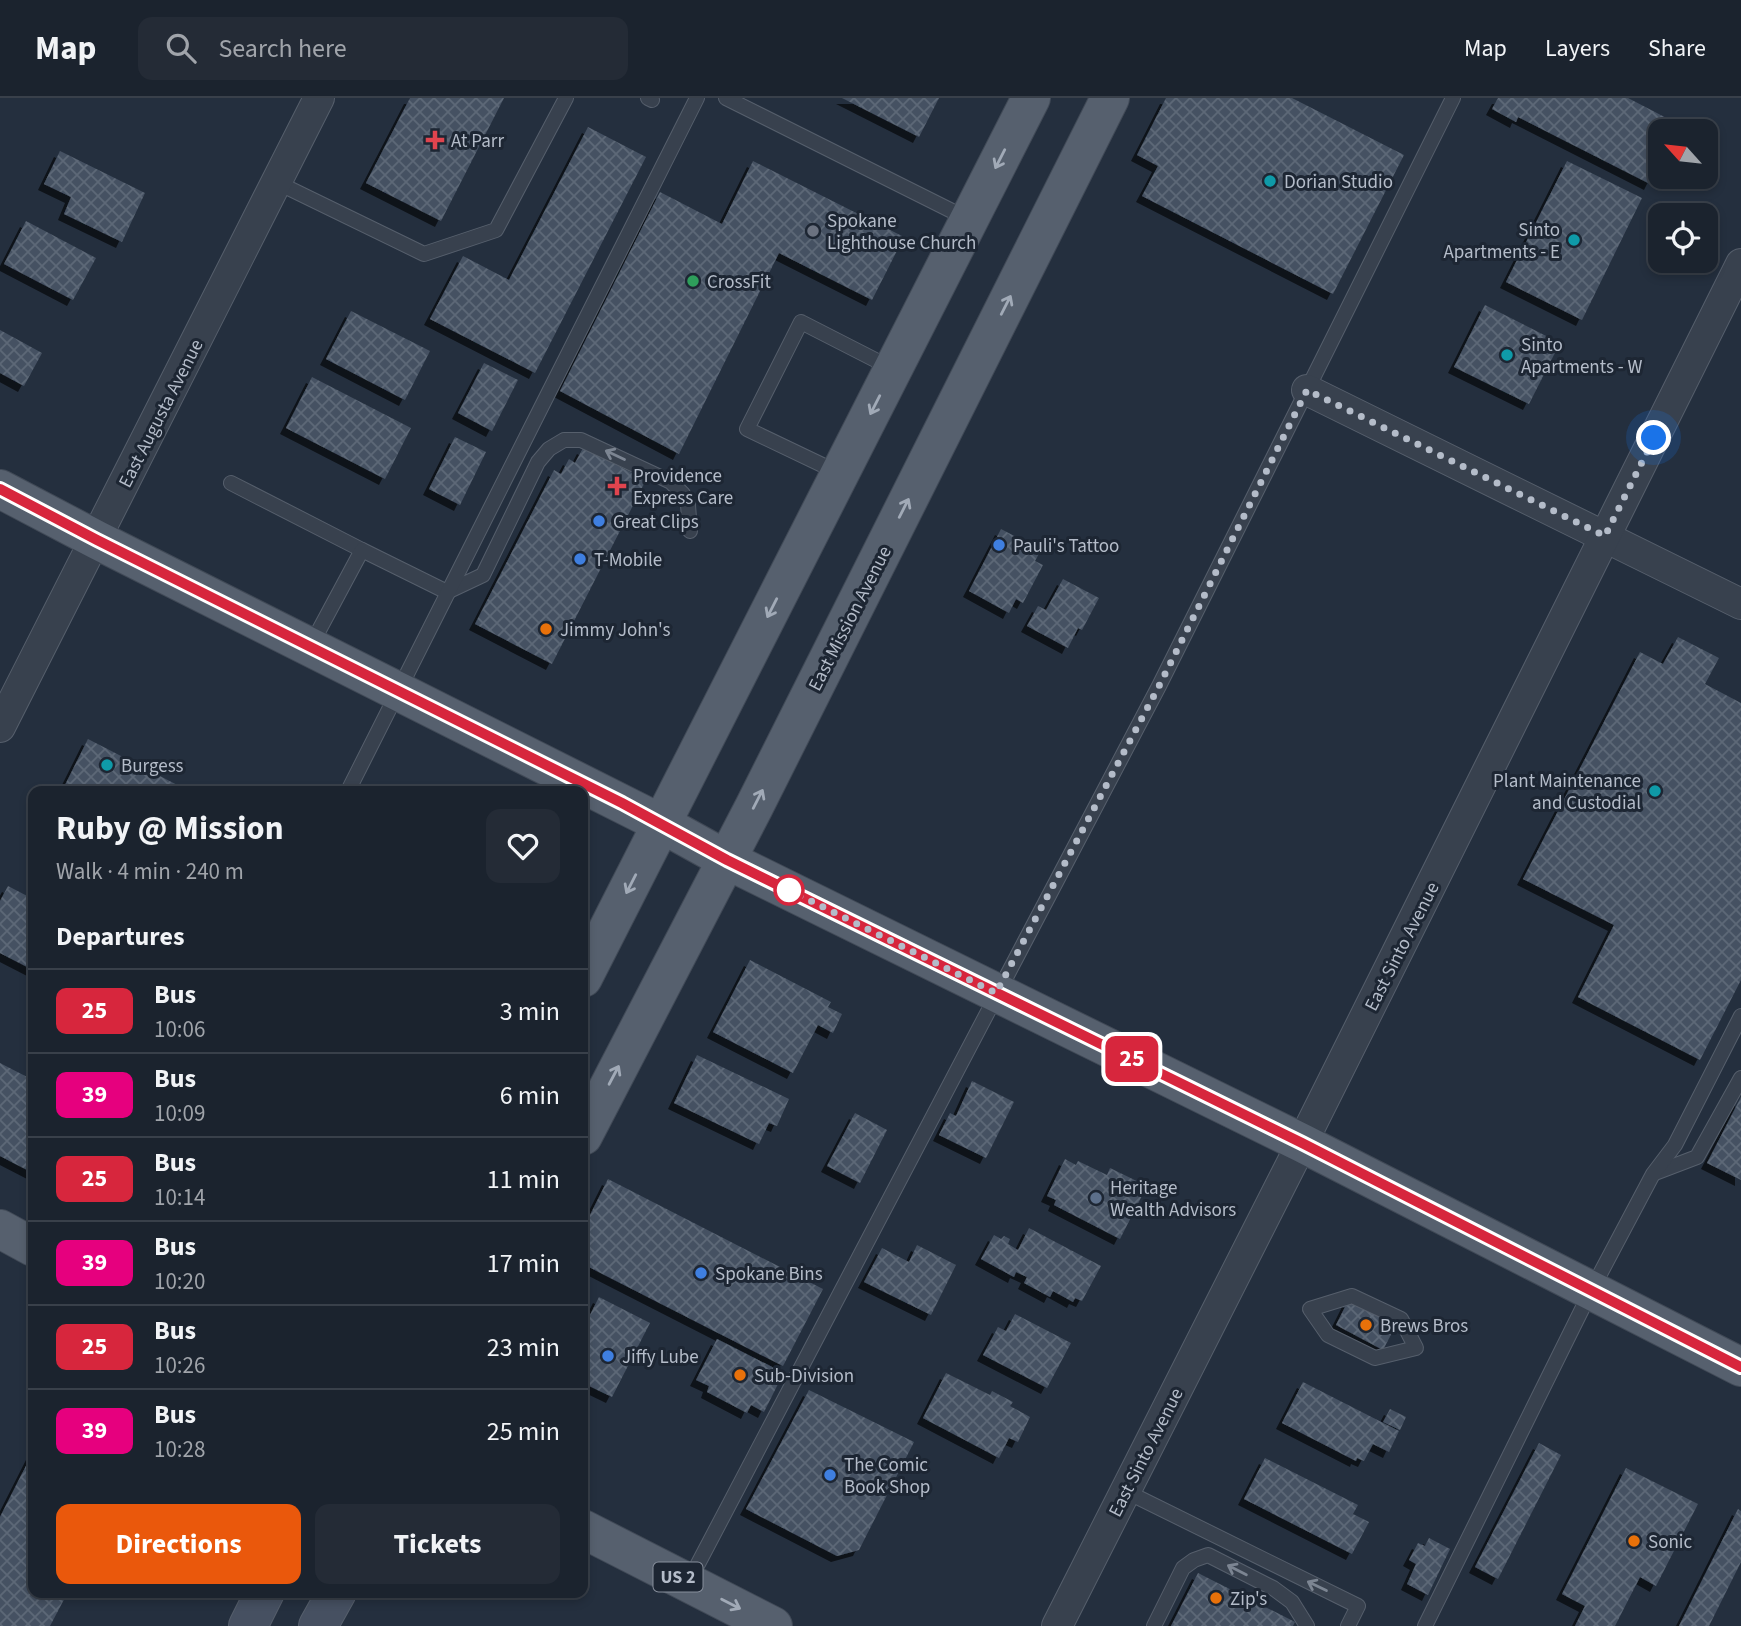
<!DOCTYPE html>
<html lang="en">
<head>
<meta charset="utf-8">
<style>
  :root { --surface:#1b232e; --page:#242b36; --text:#f1f3f6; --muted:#a0a4aa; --line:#39404a; --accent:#ea580c }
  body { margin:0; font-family:"Source Sans 3",sans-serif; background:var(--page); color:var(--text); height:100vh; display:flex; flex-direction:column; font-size:26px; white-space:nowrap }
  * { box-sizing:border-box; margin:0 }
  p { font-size:23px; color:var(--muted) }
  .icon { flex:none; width:38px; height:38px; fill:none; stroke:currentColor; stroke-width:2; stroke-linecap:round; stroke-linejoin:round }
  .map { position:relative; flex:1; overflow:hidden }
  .sheet { position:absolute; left:28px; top:688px; width:560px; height:812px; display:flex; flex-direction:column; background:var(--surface); border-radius:14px; box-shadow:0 4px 10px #0003,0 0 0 2px var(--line) }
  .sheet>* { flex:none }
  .badge { padding:0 14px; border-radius:10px; font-size:24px; line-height:46px }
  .needle { width:46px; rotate:297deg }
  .controls { position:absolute; left:1648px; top:21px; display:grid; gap:14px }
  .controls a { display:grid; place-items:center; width:70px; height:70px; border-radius:14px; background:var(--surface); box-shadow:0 4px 10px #0003,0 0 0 2px var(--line); font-size:35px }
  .you { position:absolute; width:35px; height:35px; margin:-18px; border:5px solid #fff; border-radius:50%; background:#1a73e8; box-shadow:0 0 0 10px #1a73e833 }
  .map>.badge { position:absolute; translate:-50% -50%; box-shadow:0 0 0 4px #fff }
  h2 { padding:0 28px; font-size:26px; line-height:63px }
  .round { display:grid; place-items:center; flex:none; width:74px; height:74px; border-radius:14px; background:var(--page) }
  .head { display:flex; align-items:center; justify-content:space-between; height:119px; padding:0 28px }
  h1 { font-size:33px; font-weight:700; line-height:52px }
  .cta { display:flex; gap:14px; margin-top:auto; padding:14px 28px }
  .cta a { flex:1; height:80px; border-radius:14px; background:var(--accent); color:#fff; font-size:28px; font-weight:700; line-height:80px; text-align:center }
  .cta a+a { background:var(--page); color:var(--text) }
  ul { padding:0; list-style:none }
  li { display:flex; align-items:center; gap:21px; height:84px; padding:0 28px; border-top:2px solid var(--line) }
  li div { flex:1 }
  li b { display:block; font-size:26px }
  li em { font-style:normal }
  li .badge { min-width:77px; font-weight:700; text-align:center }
  header { display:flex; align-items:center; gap:42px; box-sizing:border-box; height:98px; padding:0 35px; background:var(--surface); border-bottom:2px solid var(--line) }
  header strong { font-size:33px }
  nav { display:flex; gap:38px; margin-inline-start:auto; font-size:24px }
  .search { width:490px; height:63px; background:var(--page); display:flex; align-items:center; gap:18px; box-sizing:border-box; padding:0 24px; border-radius:14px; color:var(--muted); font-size:26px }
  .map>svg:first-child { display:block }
</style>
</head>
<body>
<header>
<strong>Map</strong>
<div class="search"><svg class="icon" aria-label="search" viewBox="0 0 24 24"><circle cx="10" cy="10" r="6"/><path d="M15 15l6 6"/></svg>Search here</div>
<nav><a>Map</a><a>Layers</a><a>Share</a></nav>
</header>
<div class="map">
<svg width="1741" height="1528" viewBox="0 0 1741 1528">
  <defs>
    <pattern id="building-cross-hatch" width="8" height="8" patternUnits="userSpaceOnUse" patternTransform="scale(1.75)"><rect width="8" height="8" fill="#455162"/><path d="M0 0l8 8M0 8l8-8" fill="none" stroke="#5d6877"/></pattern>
    <filter id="shadow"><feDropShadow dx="-6" dy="6" stdDeviation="0" flood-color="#0009"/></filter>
  </defs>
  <rect width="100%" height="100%" fill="#242f3e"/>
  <!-- building -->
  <g fill="url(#building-cross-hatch)" filter="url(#shadow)">
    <path d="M410 0H504L441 123 366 85Z"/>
    <path d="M842 0H939L919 39Z"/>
    <path d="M1166 0H1292L1404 57 1333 196 1142 98 1158 68 1137 57Z"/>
    <path d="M1498 0H1628L1680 27 1677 33H1661V64L1650 86 1518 19 1516 24 1492 11Z"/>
    <path d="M588 29 646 59 535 275 430 221 463 158 509 182Z"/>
    <path d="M60 53 145 95 122 144 64 116 71 99 44 86Z"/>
    <path d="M753 63 904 139 872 202 779 155 679 356 560 293 660 94 722 126Z"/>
    <path d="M1567 63 1642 100 1582 222 1506 184Z"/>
    <path d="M26 123 96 160 73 202 4 166Z"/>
    <path d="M1485 207 1560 245 1529 306 1454 269Z"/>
    <path d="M351 213 430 253 405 302 326 261Z"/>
    <path d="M0 232 42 255 24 288 0 275Z"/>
    <path d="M484 265 518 282 492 333 458 315Z"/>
    <path d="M312 279 411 330 385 381 286 330Z"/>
    <path d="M455 339 486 354 460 407 429 391Z"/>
    <path d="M583 350 646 382 552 566 475 526 554 372 561 376 569 361 575 365Z"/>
    <path d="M1001 431 1041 452 1035 463 1043 467 1023 505 1016 501 1009 515 969 493Z"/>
    <path d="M1063 481 1099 500 1082 532 1078 530 1068 550 1027 528 1038 508 1046 512Z"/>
    <path d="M1678 539 1719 560 1705 586 1741 605V882L1700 962 1578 899 1614 827 1523 781 1640 554 1663 566Z"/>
    <path d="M88 641 189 693H62Z"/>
    <path d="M8 788 33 801V872L0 855V803Z"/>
    <path d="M750 862 831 904 828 909 842 916 833 935 818 927 793 975 713 934Z"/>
    <path d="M697 957 789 1001 777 1028 769 1025 759 1046 674 1005Z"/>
    <path d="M0 965 33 982V1075L0 1058Z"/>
    <path d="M972 983 1014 1004 986 1060 939 1037 950 1015 956 1018Z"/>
    <path d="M1741 999V1082L1707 1065Z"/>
    <path d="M855 1015 887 1032 860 1085 827 1068Z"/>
    <path d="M1065 1061 1076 1067 1078 1063 1107 1077 1110 1070 1147 1088 1120 1141 1054 1107 1056 1102 1047 1098Z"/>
    <path d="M608 1081 823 1191 783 1268 583 1166V1131Z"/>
    <path d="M1029 1130 1101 1168 1082 1203 1075 1200 1073 1204 1053 1193 1050 1199 1024 1185 1027 1179 1016 1174 1014 1179 981 1161 994 1137 1001 1141 1004 1138 1010 1141 1008 1146 1018 1152Z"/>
    <path d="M917 1147 956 1167 931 1217 864 1184 882 1150 909 1164Z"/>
    <path d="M599 1199 650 1225 612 1299 583 1285V1231Z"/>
    <path d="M1348 1203 1396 1227 1383 1252 1336 1227Z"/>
    <path d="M1015 1216 1071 1245 1047 1290 983 1257 998 1229 1006 1233Z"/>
    <path d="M717 1241 780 1273 778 1276 782 1278 764 1314 751 1307 747 1315 707 1294 709 1288 696 1282Z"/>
    <path d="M946 1275 990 1297 992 1293 1013 1304 1010 1308 1030 1319 1018 1344 1009 1340 999 1360 923 1320Z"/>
    <path d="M1303 1284 1399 1333 1389 1354 1373 1346 1364 1363 1357 1360 1356 1363 1282 1325Z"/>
    <path d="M809 1292 914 1344 859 1452 837 1458 746 1411Z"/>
    <path d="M1390 1311 1406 1319 1400 1332 1383 1324Z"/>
    <path d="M1539 1345 1561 1357 1498 1481 1475 1469Z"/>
    <path d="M33 1354V1494H68L50 1528H0V1419Z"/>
    <path d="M1265 1360 1358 1407 1353 1416 1369 1424 1352 1456 1244 1401Z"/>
    <path d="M1626 1370 1698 1406 1656 1488 1640 1479 1615 1528H1575L1585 1508 1562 1496Z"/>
    <path d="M1738 1411 1741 1413V1464L1709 1528H1679Z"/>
    <path d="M1429 1440 1450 1451 1428 1497 1407 1486 1416 1466 1409 1462 1418 1445 1425 1448Z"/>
    <path d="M1198 1475 1295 1524 1293 1528H1171Z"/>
  </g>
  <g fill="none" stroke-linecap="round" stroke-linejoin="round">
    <!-- service casing -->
    <g stroke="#565f6c" stroke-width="16">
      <g id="service">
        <path d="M648 0 652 2"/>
        <path d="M726 0 968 121"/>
        <path d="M276 84 424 156 496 132 566 0"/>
        <path d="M839 375 747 331 801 224 891 270"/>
        <path d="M231 385 362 452"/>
        <path d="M310 549 362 452 447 494 483 477 538 364 549 351 564 342H581L671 384 683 396 688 407 690 433"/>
        <path d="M348 693 697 0"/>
        <path d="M1655 1075 1697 1059 1741 980"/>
        <path d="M1352 1198 1401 1221 1416 1250 1375 1260 1328 1237 1310 1211Z"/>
        <path d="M1125 1393 1358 1508 1348 1528"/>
        <path d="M689 1483 1159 588 1453 0"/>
        <path d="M1154 1528 1183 1470 1194 1462 1208 1457 1273 1490 1292 1504 1307 1528"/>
        <path d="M1425 1528 1591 1193 1653 1076 1675 1047 1741 918"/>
      </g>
    </g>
    <!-- minor casing -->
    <g stroke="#565f6c" stroke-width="32">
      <g id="minor">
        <path d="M1307 292 1741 506"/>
        <path d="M0 629 319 0"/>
        <path d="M1057 1528 1302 1045 1741 166"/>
      </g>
    </g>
    <!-- secondary casing -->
    <g stroke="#565f6c" stroke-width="40">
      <g id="secondary">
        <path d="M248 1528 265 1494"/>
        <path d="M318 1528 337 1494"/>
      </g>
    </g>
    <!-- primary casing -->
    <g stroke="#414a57" stroke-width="40">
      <g id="primary">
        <path d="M0 391 97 442 662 726 727 762 1302 1045 1741 1269"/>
        <path d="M583 880 1031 0"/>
        <path d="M583 1038 754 709 1110 0"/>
        <path d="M0 1131 33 1149"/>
        <path d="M583 1431 773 1528"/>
      </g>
    </g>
    <!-- service -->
    <use href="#service" stroke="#38414e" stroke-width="14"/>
    <!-- minor -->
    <use href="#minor" stroke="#38414e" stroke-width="30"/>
    <!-- secondary -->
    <use href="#secondary" stroke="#465061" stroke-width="38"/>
    <!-- primary -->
    <use href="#primary" stroke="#56606e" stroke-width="38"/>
  </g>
  <!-- one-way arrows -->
  <defs><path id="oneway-shaft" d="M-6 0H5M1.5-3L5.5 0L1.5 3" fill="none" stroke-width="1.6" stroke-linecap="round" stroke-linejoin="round" transform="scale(1.75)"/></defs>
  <g stroke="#a1aab7">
    <use href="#oneway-shaft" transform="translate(1000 61) rotate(117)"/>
    <use href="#oneway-shaft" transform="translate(1006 207) rotate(-63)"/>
    <use href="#oneway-shaft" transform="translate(875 307) rotate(117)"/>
    <use href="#oneway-shaft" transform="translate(904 410) rotate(-63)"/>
    <use href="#oneway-shaft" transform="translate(772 510) rotate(117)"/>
    <use href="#oneway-shaft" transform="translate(758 701) rotate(-63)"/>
    <use href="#oneway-shaft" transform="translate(631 786) rotate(117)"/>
    <use href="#oneway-shaft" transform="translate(614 977) rotate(-62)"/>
    <use href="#oneway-shaft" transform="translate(731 1506) rotate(27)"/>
  </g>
  <g stroke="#7c8592">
    <use href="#oneway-shaft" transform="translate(615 357) rotate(-155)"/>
    <use href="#oneway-shaft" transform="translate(1237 1472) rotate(-153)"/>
    <use href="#oneway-shaft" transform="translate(1317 1488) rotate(-154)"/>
  </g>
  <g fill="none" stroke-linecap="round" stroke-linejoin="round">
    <!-- line casing -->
    <g stroke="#fff" stroke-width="16">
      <path id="line" d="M0 391 97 442 622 705 727 762 1302 1045 1741 1269"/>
    </g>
    <!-- line -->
    <use href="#line" stroke="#d7263d" stroke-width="10"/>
    <!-- walk -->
    <path stroke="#b4bcc9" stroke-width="7" stroke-dasharray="0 12.6" d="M789 792 996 895 1159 588 1307 292 1605 438 1654 340"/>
  </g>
  <!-- markers -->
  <g fill="#e0444e" stroke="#1d2633" stroke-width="2.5">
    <path d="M431.5 31.5h7v7h7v7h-7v7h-7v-7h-7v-7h7z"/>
    <path d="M613.5 377.5h7v7h7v7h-7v7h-7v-7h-7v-7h7z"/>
  </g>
  <g fill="#0f9aa8" stroke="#1d2633" stroke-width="2.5">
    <circle cx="1270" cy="83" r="7"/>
    <circle cx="1574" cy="142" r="7"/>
    <circle cx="1507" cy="257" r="7"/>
    <circle cx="107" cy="667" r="7"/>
    <circle cx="1655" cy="693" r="7"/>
  </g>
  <circle fill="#6b7280" stroke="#1d2633" stroke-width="2.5" cx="813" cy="133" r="7"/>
  <circle fill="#2e9e5b" stroke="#1d2633" stroke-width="2.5" cx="693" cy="183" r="7"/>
  <g fill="#3f7fe0" stroke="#1d2633" stroke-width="2.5">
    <circle cx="599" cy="423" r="7"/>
    <circle cx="999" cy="447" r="7"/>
    <circle cx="580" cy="461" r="7"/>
    <circle cx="701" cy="1175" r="7"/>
    <circle cx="608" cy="1258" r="7"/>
    <circle cx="830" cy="1377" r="7"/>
  </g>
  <g fill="#e8710a" stroke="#1d2633" stroke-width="2.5">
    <circle cx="546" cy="531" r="7"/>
    <circle cx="1366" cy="1227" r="7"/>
    <circle cx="740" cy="1277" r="7"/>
    <circle cx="1634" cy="1443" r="7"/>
    <circle cx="1216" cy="1500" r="7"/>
  </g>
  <circle fill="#fff" stroke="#d7263d" stroke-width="3.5" cx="789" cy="792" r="14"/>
  <circle fill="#5c6f8a" stroke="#1d2633" stroke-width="2.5" cx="1096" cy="1100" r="7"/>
  <g text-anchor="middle" stroke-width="6" stroke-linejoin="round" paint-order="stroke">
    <!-- shield labels -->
    <rect fill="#1d2633" stroke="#878f9c" stroke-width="2" x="653.5" y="1464.5" width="49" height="29" rx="5"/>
    <g font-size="18" font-weight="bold" fill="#b4bcc9">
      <text x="678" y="1485">US 2</text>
    </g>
    <!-- poi labels -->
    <g font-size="19" fill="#b4bcc9" stroke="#1d2633" text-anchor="start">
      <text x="451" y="49">At Parr</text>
      <text x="1284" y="90">Dorian Studio</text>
      <text x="827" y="129">Spokane<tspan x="827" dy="22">Lighthouse Church</tspan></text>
      <text x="1560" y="138" text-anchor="end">Sinto<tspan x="1560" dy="22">Apartments - E</tspan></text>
      <text x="707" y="190">CrossFit</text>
      <text x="1521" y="253">Sinto<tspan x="1521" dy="22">Apartments - W</tspan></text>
      <text x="633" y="384">Providence<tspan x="633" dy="22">Express Care</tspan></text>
      <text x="613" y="430">Great Clips</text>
      <text x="1013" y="454">Pauli's Tattoo</text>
      <text x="594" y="468">T-Mobile</text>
      <text x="560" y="538">Jimmy John's</text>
      <text x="121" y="674">Burgess</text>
      <text x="1641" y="689" text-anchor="end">Plant Maintenance<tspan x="1641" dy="22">and Custodial</tspan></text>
      <text x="1110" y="1096">Heritage<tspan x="1110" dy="22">Wealth Advisors</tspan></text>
      <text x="715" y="1182">Spokane Bins</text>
      <text x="1380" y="1234">Brews Bros</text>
      <text x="622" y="1265">Jiffy Lube</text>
      <text x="754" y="1284">Sub-Division</text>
      <text x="844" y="1373">The Comic<tspan x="844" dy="22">Book Shop</tspan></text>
      <text x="1648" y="1450">Sonic</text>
      <text x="1230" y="1507">Zip's</text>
    </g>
    <!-- street labels -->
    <g font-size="19" fill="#b4bcc9" stroke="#1d2633">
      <text transform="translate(160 315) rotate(-63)" y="7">East Augusta Avenue</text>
      <text transform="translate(849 520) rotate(-63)" y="7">East Mission Avenue</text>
      <text transform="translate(1401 848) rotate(-63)" y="7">East Sinto Avenue</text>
      <text transform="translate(1145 1354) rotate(-63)" y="7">East Sinto Avenue</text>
    </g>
  </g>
</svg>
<div class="controls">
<a><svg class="needle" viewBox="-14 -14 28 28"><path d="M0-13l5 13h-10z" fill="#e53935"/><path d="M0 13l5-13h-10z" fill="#a0a4aa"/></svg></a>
<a><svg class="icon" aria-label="locate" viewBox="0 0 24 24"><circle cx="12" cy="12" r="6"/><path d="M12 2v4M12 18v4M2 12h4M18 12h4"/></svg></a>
</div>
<div class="you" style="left:1654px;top:340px"></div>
<b class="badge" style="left:1132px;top:961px;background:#d7263d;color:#fff">25</b>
<section class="sheet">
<div class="head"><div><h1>Ruby @ Mission</h1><p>Walk · 4 min · 240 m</p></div><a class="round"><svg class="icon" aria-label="heart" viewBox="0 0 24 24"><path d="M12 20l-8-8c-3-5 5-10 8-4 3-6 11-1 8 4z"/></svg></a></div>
<h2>Departures</h2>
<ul>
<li><span class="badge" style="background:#d7263d;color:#fff">25</span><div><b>Bus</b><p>10:06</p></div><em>3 min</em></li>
<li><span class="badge" style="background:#e6007e;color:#fff">39</span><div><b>Bus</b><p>10:09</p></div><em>6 min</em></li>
<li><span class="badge" style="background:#d7263d;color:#fff">25</span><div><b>Bus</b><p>10:14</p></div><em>11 min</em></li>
<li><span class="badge" style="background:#e6007e;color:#fff">39</span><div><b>Bus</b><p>10:20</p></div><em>17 min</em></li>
<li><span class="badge" style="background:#d7263d;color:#fff">25</span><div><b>Bus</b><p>10:26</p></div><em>23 min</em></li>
<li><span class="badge" style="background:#e6007e;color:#fff">39</span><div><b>Bus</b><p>10:28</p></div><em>25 min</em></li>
</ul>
<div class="cta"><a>Directions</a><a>Tickets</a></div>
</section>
</div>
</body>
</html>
